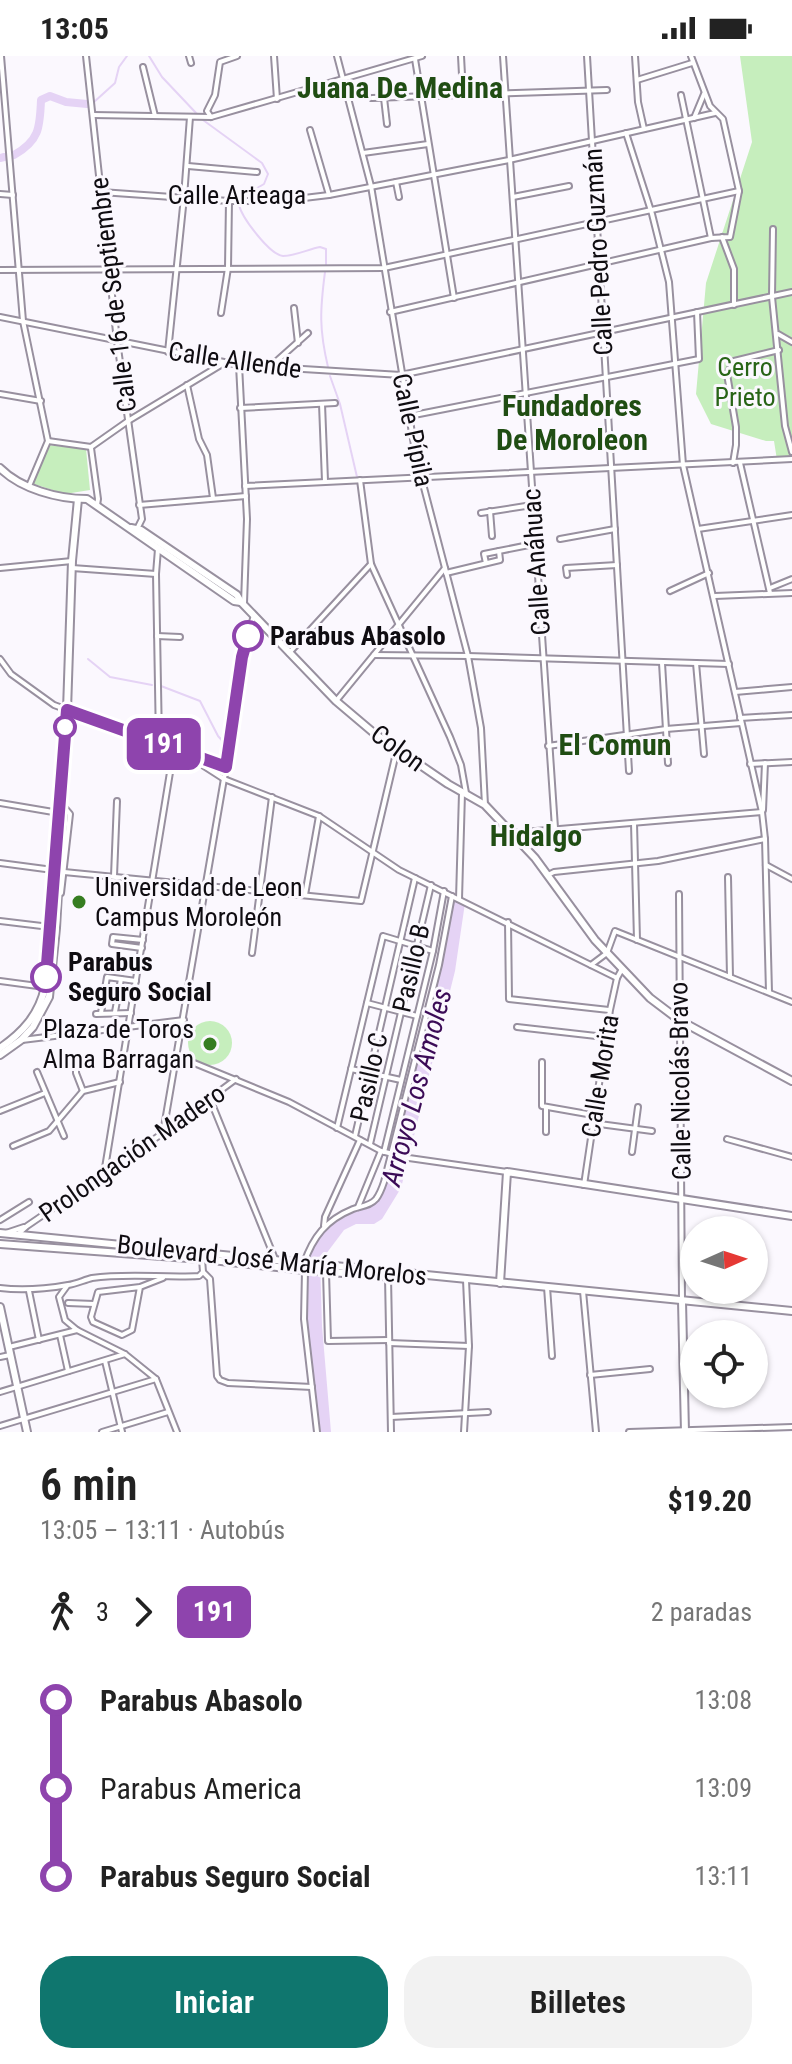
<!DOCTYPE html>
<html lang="es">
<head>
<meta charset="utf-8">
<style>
  :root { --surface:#fff; --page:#f2f2f2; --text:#222; --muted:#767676; --accent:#0f766e }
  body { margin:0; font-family:"Roboto Condensed",sans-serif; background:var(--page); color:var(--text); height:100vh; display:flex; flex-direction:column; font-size:30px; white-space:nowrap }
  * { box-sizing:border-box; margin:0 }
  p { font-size:26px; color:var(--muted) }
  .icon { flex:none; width:44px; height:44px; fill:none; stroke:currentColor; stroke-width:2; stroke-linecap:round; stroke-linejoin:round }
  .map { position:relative; height:1376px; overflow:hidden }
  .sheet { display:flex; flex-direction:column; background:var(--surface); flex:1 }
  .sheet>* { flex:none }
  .badge { padding:0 16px; border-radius:12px; font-size:28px; line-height:52px }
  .needle { width:52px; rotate:87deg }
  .controls { position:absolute; left:680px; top:1160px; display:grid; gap:16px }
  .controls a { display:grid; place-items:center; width:88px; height:88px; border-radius:50%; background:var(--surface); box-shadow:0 2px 6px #0004; font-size:40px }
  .map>.badge { position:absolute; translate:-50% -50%; box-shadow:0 0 0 4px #fff }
  .legs { display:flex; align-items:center; gap:12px; height:88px; padding:0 40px; font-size:26px }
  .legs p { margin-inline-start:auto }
  .summary { display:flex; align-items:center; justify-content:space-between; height:136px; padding:0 40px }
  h1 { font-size:44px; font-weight:600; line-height:60px }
  .button { display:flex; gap:16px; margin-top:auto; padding:16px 40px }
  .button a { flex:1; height:92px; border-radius:32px; background:var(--accent); color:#fff; font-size:32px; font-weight:600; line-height:92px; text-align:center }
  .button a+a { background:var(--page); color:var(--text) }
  ul { padding:0 40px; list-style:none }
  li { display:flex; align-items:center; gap:28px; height:88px; font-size:30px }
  li i { display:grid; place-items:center; width:12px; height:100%; margin:0 10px; background:currentColor }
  li i::after { content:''; width:20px; height:20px; margin:-10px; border:6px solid; border-radius:50%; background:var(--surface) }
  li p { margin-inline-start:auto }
  li:first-child i { background:linear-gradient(#0000 50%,currentColor 0) }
  li:last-child i { background:linear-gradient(currentColor 50%,#0000 0) }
  .status { display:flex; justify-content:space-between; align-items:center; height:56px; padding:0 40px; background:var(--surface); direction:ltr }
  .status svg { height:22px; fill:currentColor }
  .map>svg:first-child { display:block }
</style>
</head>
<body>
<div class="status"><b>13:05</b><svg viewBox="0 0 49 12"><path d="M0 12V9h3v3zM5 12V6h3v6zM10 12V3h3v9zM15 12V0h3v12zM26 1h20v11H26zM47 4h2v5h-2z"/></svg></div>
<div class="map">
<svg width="792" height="1376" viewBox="0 0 792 1376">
  <rect width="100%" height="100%" fill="#fbf8fe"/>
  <!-- green -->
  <g fill="#c6eebd">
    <path d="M740 0H792V385L789 386 791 402 777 404 774 385H766L711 368 696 338 706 227 752 86Z"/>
    <path d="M48 389 86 393 90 434 65 438 34 428 33 424Z"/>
    <circle cx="210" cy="987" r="22"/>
  </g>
  <!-- water -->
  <path fill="#e5d3f5" d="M453 841 465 847 455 915 401 1132 382 1163 374 1168H356L344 1174 320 1206 322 1270 331 1376H319C316 1333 290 1216 315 1182 332 1159 363 1157 377 1143 380 1139 383 1132 386 1127Z"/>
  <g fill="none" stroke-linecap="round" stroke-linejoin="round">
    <!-- stream -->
    <g stroke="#e5d3f5" stroke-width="2">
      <path d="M149 0 162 21 197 58"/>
      <path d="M94 46 115 27 119 11 127 0"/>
      <path d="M203 64 262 107 268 118 264 128 242 141"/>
      <path d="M239 149C242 162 270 199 283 200 295 200 309 193 320 191L326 193V210"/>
      <path d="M325 216C320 254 319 273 328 311"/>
      <path d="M330 320 340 348 357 421"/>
      <path d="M88 603 110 621 152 629"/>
      <path d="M161 630 200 645 218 680 227 690"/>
    </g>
    <!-- river -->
    <g stroke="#e5d3f5" stroke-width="8">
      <path d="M14 99C39 85 40 72 41 44L50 40 66 46 87 48"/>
      <path d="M0 102 4 101"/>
    </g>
    <!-- street casing -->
    <g stroke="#98909f" stroke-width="8">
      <g id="street">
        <path d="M1 0 23 265 48 385"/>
        <path d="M86 0 117 285 142 463 137 473"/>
        <path d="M189 0 191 7"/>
        <path d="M274 0 277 43"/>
        <path d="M337 0 371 130 416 401 468 600 481 672 485 749"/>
        <path d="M461 0 463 38"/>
        <path d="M503 0 555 772"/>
        <path d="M587 0 629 715"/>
        <path d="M635 0 638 46 644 73"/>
        <path d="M415 3 454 242"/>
        <path d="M143 11 155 60"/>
        <path d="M637 24 692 7"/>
        <path d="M681 39 711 182"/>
        <path d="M372 42 607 34"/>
        <path d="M384 42 387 68"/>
        <path d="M93 59 211 61 422 0"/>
        <path d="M211 61 207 55 215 39 220 6 237 0"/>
        <path d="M694 62 704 38"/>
        <path d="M310 74 329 139"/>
        <path d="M626 77 652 158 669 226 683 409 762 756 765 783 769 936"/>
        <path d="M363 97 428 88"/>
        <path d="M188 110 257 116"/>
        <path d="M396 126 399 141"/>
        <path d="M101 136 229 145H279L329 139 509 104 715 57"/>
        <path d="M0 138 13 139"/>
        <path d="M513 141 569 130"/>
        <path d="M773 173 772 241 785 370 792 396"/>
        <path d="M722 181 734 213V249"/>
        <path d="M0 214 384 212 739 135"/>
        <path d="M294 252 298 287"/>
        <path d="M390 256 711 182 730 181 739 135 723 63 710 50 691 0"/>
        <path d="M221 257 228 212 229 145"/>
        <path d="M0 261 239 309 401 319 792 236"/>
        <path d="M778 278 792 286"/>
        <path d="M168 296 184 141 190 61"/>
        <path d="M239 309 247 463 244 547"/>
        <path d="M271 310 308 277"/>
        <path d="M187 329 199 383 207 399 213 442"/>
        <path d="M0 338 41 345"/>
        <path d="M322 348 325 425"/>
        <path d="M240 352 335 347"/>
        <path d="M409 360 699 303 697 256"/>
        <path d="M48 385 91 391"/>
        <path d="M91 391 128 365 224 307"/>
        <path d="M91 392 98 443 97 449"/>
        <path d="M733 407 736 389V371L727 318 734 305 779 294"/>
        <path d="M740 407 770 537"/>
        <path d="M360 424 371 508 450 681 461 709 466 737"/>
        <path d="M29 430 48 385"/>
        <path d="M245 430 792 403"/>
        <path d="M139 449 246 440"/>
        <path d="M490 455 492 480"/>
        <path d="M481 457 532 449"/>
        <path d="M698 473 792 459"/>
        <path d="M560 483 615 473"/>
        <path d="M158 493 156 518 159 686"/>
        <path d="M486 507 484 498 499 495"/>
        <path d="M0 512 72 505"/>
        <path d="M72 512 156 518"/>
        <path d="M446 517 500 504 499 495 534 488"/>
        <path d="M567 519 566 512 617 509"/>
        <path d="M770 532 792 523"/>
        <path d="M670 535 709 517"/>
        <path d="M715 540 792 537"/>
        <path d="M157 580 180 581"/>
        <path d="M289 597 371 508"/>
        <path d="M374 599 468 600 729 608"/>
        <path d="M0 603 11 618 54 649 225 711"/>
        <path d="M662 607 668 707"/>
        <path d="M696 607 704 698"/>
        <path d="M735 636 792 631"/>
        <path d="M336 645 445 512"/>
        <path d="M740 662 792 659"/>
        <path d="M548 690 666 673 741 667"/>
        <path d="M179 694 224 723 319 760 399 814 617 922"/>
        <path d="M750 708 792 706"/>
        <path d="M0 747 59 757"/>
        <path d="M59 751H64L70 758 61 837"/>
        <path d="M763 754 765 707"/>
        <path d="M634 767 637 884"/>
        <path d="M512 777 762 756"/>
        <path d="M0 807 53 814"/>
        <path d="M766 809 792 823"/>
        <path d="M64 816 361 845 397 693"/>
        <path d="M548 819 554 816 658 805 765 783"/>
        <path d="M114 820 117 745"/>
        <path d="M728 821 730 921"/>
        <path d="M679 838 682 1245"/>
        <path d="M305 839 319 760"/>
        <path d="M459 843 462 737"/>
        <path d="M0 865 50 871"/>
        <path d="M508 866 509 943 609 954"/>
        <path d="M142 892 112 888 113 881 143 884"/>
        <path d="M252 897 272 741"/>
        <path d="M591 909 607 897 615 875 792 946"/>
        <path d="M0 925 45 931"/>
        <path d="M367 947 417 960"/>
        <path d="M115 956 121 923"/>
        <path d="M101 957 107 921 136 925"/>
        <path d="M96 958 131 957"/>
        <path d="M517 971 605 981"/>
        <path d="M22 984 184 964"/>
        <path d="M177 1000 289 1046 381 1095 409 1102 507 1116"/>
        <path d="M76 1004V1017L83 1035"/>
        <path d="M542 1006V1050L593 1059"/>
        <path d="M351 1013 401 1024"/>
        <path d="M37 1016 64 1080"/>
        <path d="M210 1043 275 1203"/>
        <path d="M0 1055 45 1037"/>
        <path d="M592 1067 652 1075"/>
        <path d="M337 1072 383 880 433 895"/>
        <path d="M546 1076V1052"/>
        <path d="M163 1077 226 711 242 601 254 559"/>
        <path d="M355 1080 415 822"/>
        <path d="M727 1083 792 1101"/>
        <path d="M370 1088 431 829"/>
        <path d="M13 1090 49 1075 83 1035 120 1026"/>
        <path d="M384 1096 433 895 444 835"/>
        <path d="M632 1096 638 1051"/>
        <path d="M104 1118 174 692"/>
        <path d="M584 1129 610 954 617 922 622 913"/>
        <path d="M358 1151 381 1095"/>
        <path d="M0 1164 29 1146"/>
        <path d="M324 1170 325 1161 360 1084"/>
        <path d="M6 1177 24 1171"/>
        <path d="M17 1179 27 1170 163 1077 236 1023"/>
        <path d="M304 1207C313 1181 326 1164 353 1153 361 1150 370 1150 376 1143 379 1139 382 1132 384 1126L439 909 452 840"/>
        <path d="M305 1215 304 1263 317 1376"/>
        <path d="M203 1216 210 1223 217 1320 220 1324 228 1327 312 1331"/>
        <path d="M326 1216 328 1285 389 1284"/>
        <path d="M388 1221 391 1376"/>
        <path d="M67 1230 59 1241 65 1264 77 1274 125 1298 156 1323 177 1376"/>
        <path d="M140 1231 132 1274 122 1279 93 1266 91 1261 98 1236 140 1231 163 1222"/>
        <path d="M547 1231 552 1300"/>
        <path d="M0 1232C23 1235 45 1233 68 1229 76 1228 84 1224 92 1222 128 1217 164 1222 199 1220L203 1216 202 1203"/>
        <path d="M29 1235 39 1284"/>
        <path d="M583 1235 596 1376"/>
        <path d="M68 1247 94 1248"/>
        <path d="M60 1279 68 1315"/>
        <path d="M389 1287 469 1290"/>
        <path d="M9 1291 77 1274"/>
        <path d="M0 1301 10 1299"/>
        <path d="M105 1305 122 1376"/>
        <path d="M590 1319 650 1313"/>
        <path d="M0 1336 125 1298"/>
        <path d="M391 1361 488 1356"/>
        <path d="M0 1370 156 1323"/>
        <path d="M102 1376 168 1356"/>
        <path d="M464 1376 469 1290 466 1224"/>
        <path d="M629 1376 792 1371"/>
      </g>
    </g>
    <!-- secondary casing -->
    <g stroke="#98909f" stroke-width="10">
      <g id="secondary">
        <path d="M0 412C21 433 58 443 87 443L234 545 241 546"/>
        <path d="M131 472 141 474 237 539 241 546 336 645 375 678 448 728 485 749 535 802 595 884 650 942 679 964 792 1025"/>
        <path d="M0 992C22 977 39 959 45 931L67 654 72 505 78 443"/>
        <path d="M0 999 21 984 33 971 49 941 56 872 62 766 59 761"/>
        <path d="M682 1245 685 1376"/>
        <path d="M0 1251 27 1376"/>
      </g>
    </g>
    <!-- primary casing -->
    <g stroke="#98909f" stroke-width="10">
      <g id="primary">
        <path d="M0 1177 792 1255"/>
        <path d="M0 1188 202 1203 305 1214 420 1223"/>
        <path d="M500 1227 507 1116 792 1160"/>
      </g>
    </g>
    <!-- street -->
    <use href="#street" stroke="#fff" stroke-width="4"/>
    <!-- secondary -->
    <use href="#secondary" stroke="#fff" stroke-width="6"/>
    <!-- primary -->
    <use href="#primary" stroke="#fff" stroke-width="6"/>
  </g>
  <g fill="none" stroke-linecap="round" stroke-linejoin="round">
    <!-- line-1 casing -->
    <g stroke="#fff" stroke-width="18">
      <path id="line-1" d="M46 921 67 654 226 711 242 601 248 580"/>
    </g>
    <!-- line-1 -->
    <use href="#line-1" stroke="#8e44ad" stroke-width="12"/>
  </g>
  <!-- markers -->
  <g fill="#fff" stroke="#8e44ad" stroke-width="4">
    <circle cx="248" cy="580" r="14"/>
    <circle cx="65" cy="671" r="10"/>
    <circle cx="46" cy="921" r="14"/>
  </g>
  <g fill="#367d21" stroke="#fbf8fe" stroke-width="3">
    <circle cx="79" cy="846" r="8"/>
    <circle cx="210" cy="988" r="8"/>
  </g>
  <g text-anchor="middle" stroke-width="6" stroke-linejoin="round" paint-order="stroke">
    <!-- street labels -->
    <g font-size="26" fill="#0f0c11" stroke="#fbf8fe">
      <text x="237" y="148">Calle Arteaga</text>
      <text transform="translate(598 196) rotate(-93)" y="9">Calle Pedro Guzmán</text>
      <text transform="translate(113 239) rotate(-97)" y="9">Calle 16 de Septiembre</text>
      <text transform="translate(235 304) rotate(8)" y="9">Calle Allende</text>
      <text transform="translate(413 374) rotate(78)" y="9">Calle Pípila</text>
      <text transform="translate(536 506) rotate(-94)" y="9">Calle Anáhuac</text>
      <text transform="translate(398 692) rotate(36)" y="9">Colon</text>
      <text transform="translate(411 912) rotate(-77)" y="9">Pasillo B</text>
      <text transform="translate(600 1020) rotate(-81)" y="9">Calle Morita</text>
      <text transform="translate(369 1021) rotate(-77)" y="9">Pasillo C</text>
      <text transform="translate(680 1025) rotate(-91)" y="9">Calle Nicolás Bravo</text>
      <text transform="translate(132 1097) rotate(-35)" y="9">Prolongación Madero</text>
      <text transform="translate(272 1204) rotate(6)" y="9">Boulevard José María Morelos</text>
    </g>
    <!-- park labels -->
    <g font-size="26" fill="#286416" stroke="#fbf8fe">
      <text x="745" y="320">Cerro<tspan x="745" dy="30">Prieto</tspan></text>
    </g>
    <!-- stop labels -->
    <g font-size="26" font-weight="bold" fill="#0f0c11" stroke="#fbf8fe" text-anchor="start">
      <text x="270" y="589">Parabus Abasolo</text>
      <text x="68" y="915">Parabus<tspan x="68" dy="30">Seguro Social</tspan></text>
    </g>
    <!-- poi labels -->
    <g font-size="26" fill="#0f0c11" stroke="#fbf8fe" text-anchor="start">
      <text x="95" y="840">Universidad de Leon<tspan x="95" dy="30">Campus Moroleón</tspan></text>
      <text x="194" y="982" text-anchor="end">Plaza de Toros<tspan x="194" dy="30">Alma Barragan</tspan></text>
    </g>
    <!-- water labels -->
    <g font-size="28" font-style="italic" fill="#3b0b57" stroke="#fbf8fe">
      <text transform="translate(416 1031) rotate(-75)" y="10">Arroyo Los Amoles</text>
    </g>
    <!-- quarter labels -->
    <g font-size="30" font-weight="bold" fill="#204d13" stroke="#fbf8fe">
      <text x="400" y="42">Juana De Medina</text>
      <text x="572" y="360">Fundadores<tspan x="572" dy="34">De Moroleon</tspan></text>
      <text x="615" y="699">El Comun</text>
      <text x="536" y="790">Hidalgo</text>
    </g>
  </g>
</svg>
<div class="controls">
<a><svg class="needle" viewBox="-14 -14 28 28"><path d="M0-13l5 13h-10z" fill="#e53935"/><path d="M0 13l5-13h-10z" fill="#767676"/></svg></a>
<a><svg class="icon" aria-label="locate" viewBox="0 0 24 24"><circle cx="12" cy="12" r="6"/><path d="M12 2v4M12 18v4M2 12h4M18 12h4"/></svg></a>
</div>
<b class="badge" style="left:164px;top:688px;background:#8e44ad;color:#fff">191</b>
</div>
<section class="sheet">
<div class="summary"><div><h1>6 min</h1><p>13:05 – 13:11 · Autobús</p></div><b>$19.20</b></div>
<div class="legs"><svg class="icon" aria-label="walk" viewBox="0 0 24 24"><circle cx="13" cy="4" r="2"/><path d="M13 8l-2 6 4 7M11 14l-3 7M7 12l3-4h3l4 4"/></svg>3<svg class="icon" aria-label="forward" viewBox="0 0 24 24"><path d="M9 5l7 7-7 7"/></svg><b class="badge" style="background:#8e44ad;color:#fff">191</b><p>2 paradas</p></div>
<ul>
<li><i style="color:#8e44ad"></i><b>Parabus Abasolo</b><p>13:08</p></li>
<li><i style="color:#8e44ad"></i><span>Parabus America</span><p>13:09</p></li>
<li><i style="color:#8e44ad"></i><b>Parabus Seguro Social</b><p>13:11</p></li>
</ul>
<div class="button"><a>Iniciar</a><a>Billetes</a></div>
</section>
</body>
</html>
